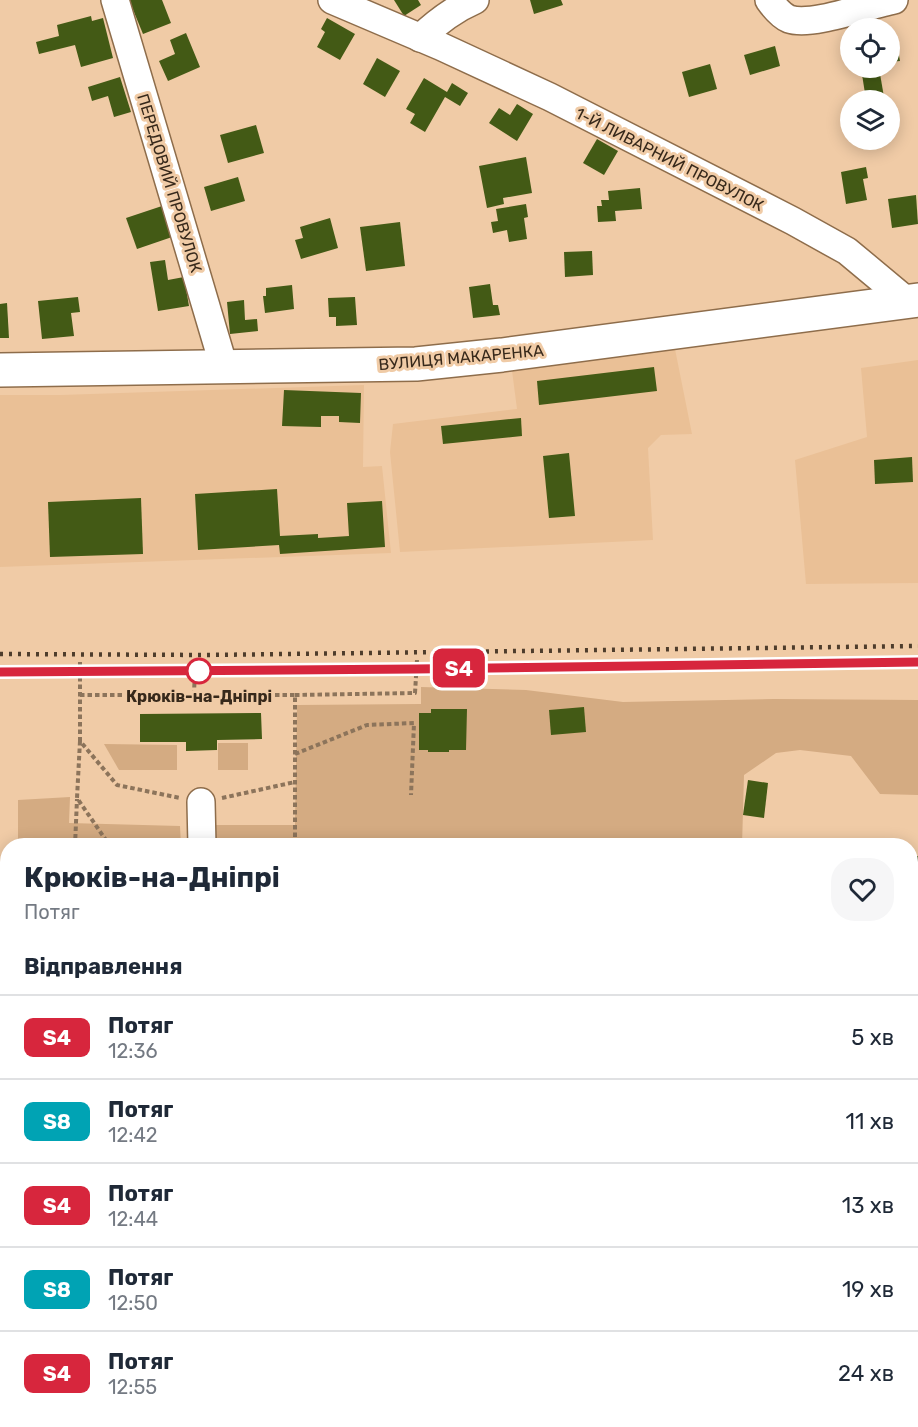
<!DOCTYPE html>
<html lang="uk">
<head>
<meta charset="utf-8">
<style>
  :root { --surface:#fff; --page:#f6f6f7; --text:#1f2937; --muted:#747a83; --line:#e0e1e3 }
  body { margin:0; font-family:Rubik,sans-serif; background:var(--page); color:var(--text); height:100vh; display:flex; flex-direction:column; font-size:22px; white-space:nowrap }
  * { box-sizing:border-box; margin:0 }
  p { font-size:20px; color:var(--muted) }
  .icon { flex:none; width:33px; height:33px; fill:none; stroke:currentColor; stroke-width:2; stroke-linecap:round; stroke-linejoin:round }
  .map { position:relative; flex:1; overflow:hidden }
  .side { position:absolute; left:0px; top:838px; width:918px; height:590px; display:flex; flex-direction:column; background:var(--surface); border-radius:24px 24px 0 0; box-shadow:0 3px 15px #0003 }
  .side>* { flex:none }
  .badge { padding:0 12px; border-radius:9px; font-size:21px; line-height:39px }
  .buttons { position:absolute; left:840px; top:18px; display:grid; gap:12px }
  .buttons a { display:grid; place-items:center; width:60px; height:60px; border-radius:50%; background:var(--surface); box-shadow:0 3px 15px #0003; font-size:30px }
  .map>.badge { position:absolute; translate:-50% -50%; box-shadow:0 0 0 3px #fff }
  h2 { padding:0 24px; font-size:22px; line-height:54px }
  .round { display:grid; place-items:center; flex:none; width:63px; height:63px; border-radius:24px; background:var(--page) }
  .summary { display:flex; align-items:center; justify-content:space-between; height:102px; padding:0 24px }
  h1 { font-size:28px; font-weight:700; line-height:45px }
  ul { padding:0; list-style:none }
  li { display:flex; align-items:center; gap:18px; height:84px; padding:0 24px; border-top:2px solid var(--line) }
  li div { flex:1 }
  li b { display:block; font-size:22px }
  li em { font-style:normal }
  li .badge { min-width:66px; font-weight:700; text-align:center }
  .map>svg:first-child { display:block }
</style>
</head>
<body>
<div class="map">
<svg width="918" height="1427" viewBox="0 0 918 1427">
  <rect width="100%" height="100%" fill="#f0cba6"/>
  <!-- built -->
  <g fill="#eac096">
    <path d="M674 344 692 434 661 435 648 448 653 540 400 552 390 452 393 424 517 409 511 363Z"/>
    <path d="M918 360V583L806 584 795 460 867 437 861 368Z"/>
    <path d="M364 385 363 467 382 466 391 553 0 567V395H61Z"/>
  </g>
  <!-- green -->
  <g fill="#d4ab82">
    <path d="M421 687 526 690 623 702 774 699 918 700V795L880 794 851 756 800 750 776 753 744 775 742 846H213V825H295L297 705 421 704Z"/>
    <rect x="218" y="743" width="30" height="27"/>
    <path d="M104 744 177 745V770H119Z"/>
    <path d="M70 797 69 823 180 826 181 846H18V800Z"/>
    <path d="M911 1019 918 1020V1221H910Z"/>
  </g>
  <!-- building -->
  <g fill="#435a15">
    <path d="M129 0H162L171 23 143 34Z"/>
    <path d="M394 0H418L421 5 404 16Z"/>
    <path d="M530 0H561L563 5 534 14Z"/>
    <path d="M91 16 92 21 103 18 113 58 81 67 75 45 39 54 36 42 59 36 57 25Z"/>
    <path d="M327 18 355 34 340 60 317 47 325 32 321 29Z"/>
    <path d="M186 33 200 67 168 81 159 61 175 54 170 40Z"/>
    <path d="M896 39 900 61 890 62V40Z"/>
    <path d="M775 46 780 66 750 75 744 55Z"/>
    <path d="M377 58 400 71 385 97 363 84Z"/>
    <path d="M710 64 717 89 689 97 682 72Z"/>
    <path d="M861 68H879L884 97 866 100Z"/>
    <path d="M120 77 131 112 114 117 108 96 92 101 88 87Z"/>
    <path d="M424 78 447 92 452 83 468 93 460 106 445 97 425 132 410 123 415 114 406 109Z"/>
    <path d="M517 104 533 114 517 141 489 123 499 108 510 115Z"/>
    <path d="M256 125 264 153 228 163 220 135Z"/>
    <path d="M597 139 618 151 604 175 583 163Z"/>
    <path d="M526 157 532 193 503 198 504 204 487 208 479 166Z"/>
    <path d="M866 167 868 178 863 179 867 200 846 204 841 172Z"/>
    <path d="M238 177 245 201 211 211 204 187Z"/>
    <path d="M640 188 642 209 615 211 616 221 598 222 597 206H602L601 200H609L608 191Z"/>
    <path d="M916 195 918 224 892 228 888 199Z"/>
    <path d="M526 204 528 217 524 218 527 239 509 242 507 230 493 233 491 222 498 221 496 209Z"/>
    <path d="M162 206 172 237 137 249 126 218Z"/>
    <path d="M330 218 338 248 301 259 295 240 303 238 300 227Z"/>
    <path d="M400 222 405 266 366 271 360 227Z"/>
    <path d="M592 251 593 275 565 277 564 252Z"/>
    <path d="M165 260 168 280 184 277 189 306 158 311 150 262Z"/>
    <path d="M490 284 493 305H498L500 315 473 318 469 287Z"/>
    <path d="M292 285 294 309 265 313 263 296H266V288Z"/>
    <path d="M78 297 80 312 71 313 74 336 42 339 38 301Z"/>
    <path d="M355 297 357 325 336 326V317H329L328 298Z"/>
    <path d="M244 300 245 320 257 319 258 331 230 334 227 302Z"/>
    <path d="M7 303 9 338H0V304Z"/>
    <path d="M654 367 657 391 539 405 537 381Z"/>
    <path d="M284 390 361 393 360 423 339 422V416H321V427L282 426Z"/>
    <path d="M521 418 522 436 443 444 441 426Z"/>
    <path d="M569 453 575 516 549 518 543 456Z"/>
    <path d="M912 457 913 482 875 484 874 460Z"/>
    <path d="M277 489 280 536 318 534V538L349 536 347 503 382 501 385 547 280 554 279 545 198 550 195 494Z"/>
    <path d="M141 498 143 554 50 557 48 502Z"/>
    <path d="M584 707 586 732 551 735 549 710Z"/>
    <path d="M431 709H467L466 750H449V752H428V750H419V713H431Z"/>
    <path d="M261 713 262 739 217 740V750L186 751V742H140V714Z"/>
    <path d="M748 780 768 783 764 818 743 815Z"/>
    <rect x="910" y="856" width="8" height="66"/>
    <path d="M0 910H8V941L0 940Z"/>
    <path d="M0 1055 8 1056V1125L0 1124Z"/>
    <path d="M6 1232H8V1271L2 1270Z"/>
    <path d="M910 1287H918V1409L910 1408Z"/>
    <path d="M199 1420H241L240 1427H198Z"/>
    <path d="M433 1420H453L450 1427H439L431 1424Z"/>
    <path d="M699 1420H705L722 1425 721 1427H697Z"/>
    <rect x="789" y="1420" width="19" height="7"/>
  </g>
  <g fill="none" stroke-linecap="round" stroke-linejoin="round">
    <!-- minor casing -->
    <g stroke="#8e6d4b" stroke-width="30">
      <g id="minor">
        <path d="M115 0 224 367"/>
        <path d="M332 0 440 46 550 97 793 221 847 251 907 301"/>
        <path d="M769 0C774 7 780 15 789 19 812 27 868 5 894 0"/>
        <path d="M420 38C437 22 454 9 475 0"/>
        <path d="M201 802 202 846"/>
        <path d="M0 1296H8"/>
        <path d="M648 1420 649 1427"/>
        <path d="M254 1427 255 1420"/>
      </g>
    </g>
    <!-- major casing -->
    <g stroke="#8e6d4b" stroke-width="36">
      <g id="major">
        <path d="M0 370 416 364 502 355 918 300"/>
        <path d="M0 974H8"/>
        <path d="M910 988 918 989"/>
      </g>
    </g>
    <!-- path -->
    <g stroke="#8c745b" stroke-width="4" stroke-dasharray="4.5 3" stroke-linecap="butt">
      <path d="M80 662V741L117 785 180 798"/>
      <path d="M80 695H295V846"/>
      <path d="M194 695 195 667"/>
      <path d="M295 695 415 693 417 660"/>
      <path d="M80 741 77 798 110 846"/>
      <path d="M295 754 367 725 414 723 411 795"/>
      <path d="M222 798 295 782"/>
      <path d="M75 846 77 799"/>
      <path d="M910 957 918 958"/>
      <path d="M910 1068 912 1014"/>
      <path d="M910 1096H918"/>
      <path d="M910 1151H918"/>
    </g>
    <!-- minor -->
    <use href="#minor" stroke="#fff" stroke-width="27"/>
    <!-- major -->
    <use href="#major" stroke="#fff" stroke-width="33"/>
    <!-- rail -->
    <g stroke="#4e3d2c" stroke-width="4.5" stroke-dasharray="3 6" stroke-linecap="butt">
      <path d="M0 654 206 655 918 646"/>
      <path d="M0 672 416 669 918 662"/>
    </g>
  </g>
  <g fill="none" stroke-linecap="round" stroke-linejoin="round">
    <!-- line casing -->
    <g stroke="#fff" stroke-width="14">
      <path id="line" d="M0 672 416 669 918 662"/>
    </g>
    <!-- line -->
    <use href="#line" stroke="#d7263d" stroke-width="9"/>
  </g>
  <!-- markers -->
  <circle fill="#fff" stroke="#d7263d" stroke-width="3" cx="199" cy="671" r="12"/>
  <g text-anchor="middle" stroke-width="6" stroke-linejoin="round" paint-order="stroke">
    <!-- street labels -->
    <g font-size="16" fill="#37291b" stroke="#f0cba6">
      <text transform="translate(670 159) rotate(27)" y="6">1-Й ЛИВАРНИЙ ПРОВУЛОК</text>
      <text transform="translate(170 183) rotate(73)" y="6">ПЕРЕДОВИЙ ПРОВУЛОК</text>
      <text transform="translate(461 357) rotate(-5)" y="6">ВУЛИЦЯ МАКАРЕНКА</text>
    </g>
    <!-- stop labels -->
    <g font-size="16" font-weight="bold" fill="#37291b" stroke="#f0cba6">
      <text x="199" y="702">Крюків-на-Дніпрі</text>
    </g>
  </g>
</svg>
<div class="buttons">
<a><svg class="icon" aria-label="locate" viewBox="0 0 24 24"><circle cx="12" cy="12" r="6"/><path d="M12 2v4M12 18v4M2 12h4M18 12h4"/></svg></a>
<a><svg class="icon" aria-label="layers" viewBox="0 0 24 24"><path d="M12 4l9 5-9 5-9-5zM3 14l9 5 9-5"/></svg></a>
</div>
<b class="badge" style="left:459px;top:668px;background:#d7263d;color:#fff">S4</b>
<section class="side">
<div class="summary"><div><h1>Крюків-на-Дніпрі</h1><p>Потяг</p></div><a class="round"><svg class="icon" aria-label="heart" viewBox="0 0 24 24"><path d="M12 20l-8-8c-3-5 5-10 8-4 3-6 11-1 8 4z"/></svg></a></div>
<h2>Відправлення</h2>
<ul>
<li><span class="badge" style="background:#d7263d;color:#fff">S4</span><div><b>Потяг</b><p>12:36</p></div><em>5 хв</em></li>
<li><span class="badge" style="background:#00a3b4;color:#fff">S8</span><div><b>Потяг</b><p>12:42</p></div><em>11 хв</em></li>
<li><span class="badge" style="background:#d7263d;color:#fff">S4</span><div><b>Потяг</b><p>12:44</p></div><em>13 хв</em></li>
<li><span class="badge" style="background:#00a3b4;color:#fff">S8</span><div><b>Потяг</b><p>12:50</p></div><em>19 хв</em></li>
<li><span class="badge" style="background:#d7263d;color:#fff">S4</span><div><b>Потяг</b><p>12:55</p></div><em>24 хв</em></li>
</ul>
</section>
</div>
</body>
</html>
